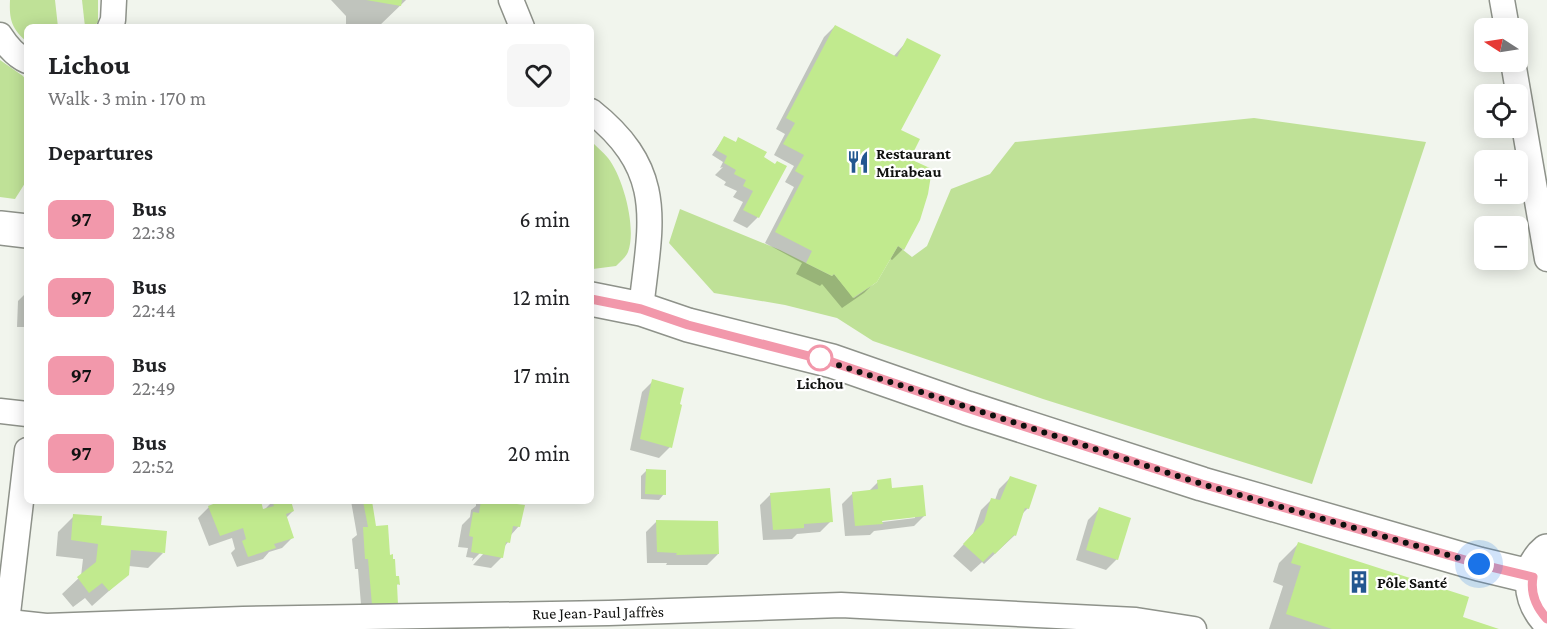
<!DOCTYPE html>
<html lang="en">
<head>
<meta charset="utf-8">
<style>
  :root { --surface:#fff; --page:#f6f6f6; --text:#202124; --muted:#757577 }
  body { margin:0; font-family:"Crimson Pro",serif; background:var(--page); color:var(--text); height:100vh; display:flex; flex-direction:column; font-size:22px; white-space:nowrap }
  * { box-sizing:border-box; margin:0 }
  p { font-size:20px; color:var(--muted) }
  .icon { flex:none; width:33px; height:33px; fill:none; stroke:currentColor; stroke-width:2; stroke-linecap:round; stroke-linejoin:round }
  .map { position:relative; flex:1; overflow:hidden }
  .sheet { position:absolute; left:24px; top:24px; width:570px; height:480px; display:flex; flex-direction:column; background:var(--surface); border-radius:9px; box-shadow:0 3px 15px #0003 }
  .sheet>* { flex:none }
  .badge { padding:0 12px; border-radius:9px; font-size:21px; line-height:39px }
  .needle { width:39px; rotate:282deg }
  .buttons { position:absolute; left:1474px; top:18px; display:grid; gap:12px }
  .buttons a { display:grid; place-items:center; width:54px; height:54px; border-radius:9px; background:var(--surface); box-shadow:0 3px 15px #0003; font-size:30px }
  .you { position:absolute; width:30px; height:30px; margin:-15px; border:4px solid #fff; border-radius:50%; background:#1a73e8; box-shadow:0 0 0 9px #1a73e833 }
  .map>.badge { position:absolute; translate:-50% -50%; box-shadow:0 0 0 3px #fff }
  h2 { padding:0 24px; font-size:22px; line-height:54px }
  .round { display:grid; place-items:center; flex:none; width:63px; height:63px; border-radius:9px; background:var(--page) }
  .headline { display:flex; align-items:center; justify-content:space-between; height:102px; padding:0 24px }
  h1 { font-size:28px; font-weight:700; line-height:45px }
  ul { padding:0; list-style:none }
  li { display:flex; align-items:center; gap:18px; height:78px; padding:0 24px }
  li div { flex:1 }
  li b { display:block; font-size:22px }
  li em { font-style:normal }
  li .badge { min-width:66px; font-weight:700; text-align:center }
  .map>svg:first-child { display:block }
</style>
</head>
<body>
<div class="map">
<svg width="1547" height="629" viewBox="0 0 1547 629">
  <rect width="100%" height="100%" fill="#f1f5ed"/>
  <!-- green -->
  <g fill="#bfe197">
    <path d="M10 0H55L58 27H27V42C12 29 9 20 10 0Z"/>
    <path d="M82 0H98V22L94 27H85Z"/>
    <path d="M0 60 23 76 27 82V180L15 199 0 197Z"/>
    <path d="M1254 118 1426 142 1312 484 1043 399 873 341 837 318 785 305 714 293 669 243 680 209 780 250 832 276 834 274 854 298 877 282 898 246 912 257 927 246 951 189 990 174 1015 142Z"/>
    <path d="M591 141C596 146 603 152 608 158 623 177 637 228 628 252 626 257 620 262 616 266L593 269H591Z"/>
  </g>
  <!-- shadow -->
  <g fill="#0003" fill-rule="evenodd">
    <path d="M331 0H406L378 27 346 26V16Z"/>
    <path d="M835 26 893 57 908 40 899 131 908 160 903 249 892 260 889 258 876 281 864 293 842 308 822 284 820 286 796 274 802 263 765 243 794 187 785 182 794 166 774 155 785 134 776 129 824 37Z"/>
    <path d="M724 138 735 143 739 139 762 158 758 217 747 228 733 221 743 202 733 197 737 191 724 185 726 182 715 175 723 167 720 168 723 162 712 155Z"/>
    <path d="M27 292V327H17L18 301Z"/>
    <path d="M653 381 670 447 659 458 630 450 642 392Z"/>
    <path d="M646 471 664 494 659 500 641 499V476Z"/>
    <path d="M1010 478 1028 508 1022 514 1015 535 984 564 982 562 971 572 953 556 973 534 981 510 992 499 995 500 999 489Z"/>
    <path d="M878 482 925 515 914 526 874 531 870 535 845 536 842 504 853 493 868 492ZM915 515V518L875 523V520Z"/>
    <path d="M771 494 831 521 820 532 797 534 792 539 763 540 760 505Z"/>
    <path d="M226 501H259L263 511 273 501H289L293 511 286 518 293 537 282 548 269 552 263 559 237 567 231 553 235 549 232 538 209 546 198 518 209 507Z"/>
    <path d="M351 501H371L375 528 389 556 394 577 398 584 362 616 358 569H355L352 539 357 535Z"/>
    <path d="M476 501H516L519 526 510 536 508 542 504 547 502 557 491 568 473 565 485 552H481L472 561 473 558 466 557 468 548 458 547 462 525 470 517 471 510 476 506Z"/>
    <path d="M1099 509 1117 559 1106 570 1076 560 1088 520Z"/>
    <path d="M74 516 100 526 163 553 148 568 129 566 128 574 92 606 85 598 73 607 62 594 81 576 83 559 56 556 58 532Z"/>
    <path d="M657 521 718 554 707 565H666L667 563H647L646 532Z"/>
    <path d="M1298 544 1461 618 1495 629H1269L1283 586 1273 582 1279 563Z"/>
  </g>
  <!-- building -->
  <g fill="#c1ea8e">
    <path d="M366 0H402L401 6Z"/>
    <path d="M835 25 897 57 907 38 941 55 901 130 920 139 910 159 932 169 928 194 920 220 904 250 898 246 877 282 853 298 834 274 832 276 806 263 812 251 775 232 804 176 795 171 804 155 783 144 795 123 786 118Z"/>
    <path d="M724 136 736 142 738 137 767 152 764 157 775 164 777 161 787 166 759 218 743 210 753 191 743 186 746 180 734 174 736 170 724 163 727 156 716 150Z"/>
    <path d="M652 379 684 388 680 404 682 405 672 448 640 439Z"/>
    <path d="M646 469 666 470V495L645 494Z"/>
    <path d="M1010 476 1037 485 1029 509 1025 508 1016 536 1014 535 995 554 993 552 983 562 963 544 984 522 991 498 1000 500Z"/>
    <path d="M891 478 892 488 923 485 926 516 882 521 883 524 855 526 852 492 878 489 877 480Z"/>
    <path d="M830 488 833 522 804 524V528L773 530 770 493Z"/>
    <path d="M221 501H261L263 509 274 506 272 501H291L294 511 286 514 294 538 274 544 276 548 248 557 242 541 246 539 243 528 220 536 208 506Z"/>
    <path d="M363 501H372L376 526 388 525 390 555 393 554V559H395L396 576H399L400 585 397 584 398 605H372L368 559H365L363 527H368Z"/>
    <path d="M481 501H518L517 504 525 505 520 527 513 526 510 543 506 542 503 558 471 552 473 537 469 536 473 512 479 513Z"/>
    <path d="M1099 507 1131 518 1118 560 1086 550Z"/>
    <path d="M73 514 102 516 101 525 167 531 165 553 131 550 129 575 109 591 102 583 89 593 77 577 96 562 98 544 71 540Z"/>
    <path d="M656 520 718 521 719 554 676 555 677 553 657 552Z"/>
    <path d="M1298 542 1469 597 1463 617 1499 629H1332L1286 614 1301 566 1291 563Z"/>
  </g>
  <g fill="none" stroke-linecap="round" stroke-linejoin="round">
    <!-- minor casing -->
    <g stroke="#8e928a" stroke-width="27">
      <g id="minor">
        <path d="M511 0 522 27"/>
        <path d="M1502 0 1507 28"/>
        <path d="M110 27 113 20 114 0"/>
        <path d="M0 35C7 46 15 56 27 61"/>
        <path d="M1513 62 1547 259"/>
        <path d="M591 111C668 172 650 224 641 309"/>
        <path d="M0 411 27 414"/>
        <path d="M0 621 46 626 243 619 609 613 841 605 1136 620 1194 629"/>
        <path d="M7 622 27 450"/>
      </g>
    </g>
    <!-- secondary casing -->
    <g stroke="#8e928a" stroke-width="36">
      <g id="secondary">
        <path d="M0 228 27 231"/>
        <path d="M591 299 641 309 688 325 832 361 967 408 1202 484 1479 564 1533 577"/>
        <path d="M1547 551C1525 569 1530 600 1547 619"/>
      </g>
    </g>
    <!-- minor -->
    <use href="#minor" stroke="#fff" stroke-width="24"/>
    <!-- secondary -->
    <use href="#secondary" stroke="#fff" stroke-width="33"/>
  </g>
  <g fill="none" stroke-linecap="round" stroke-linejoin="round">
    <!-- line casing -->
    <g stroke="#fff" stroke-width="14">
      <path id="line" d="M591 299 641 309 688 325 832 362 967 408 1202 484 1479 564 1533 577C1530 594 1536 607 1547 619"/>
    </g>
    <!-- line -->
    <use href="#line" stroke="#f298ab" stroke-width="9"/>
    <!-- walk -->
    <path stroke="#10110f" stroke-width="6" stroke-dasharray="0 10.8" d="M820 358 814 357 1202 484 1479 564"/>
  </g>
  <!-- icons -->
  <defs>
    <g id="restaurant-bare" transform="scale(1.8)"><path d="M-5-6h1v4h1v-4h1v4h1v-4h1v5L-1.5 .5V6h-2V.5L-5-1ZM5-6V6H3V1.5H1.5Q1.5-4 5-6Z" fill="#235790" stroke="#fff" stroke-width="2.5" paint-order="stroke"/></g>
    <g id="building-bare" transform="scale(1.8)"><path d="M-4-6H4V6H1V3H-1V6H-4ZM-2.5-4.3h1.7v1.8h-1.7ZM.8-4.3h1.7v1.8H.8ZM-2.5-1h1.7V.8h-1.7ZM.8-1h1.7V.8H.8Z" fill="#235790" stroke="#fff" stroke-width="2.5" paint-order="stroke"/></g>
  </defs>
  <g fill-rule="evenodd">
    <use href="#restaurant-bare" x="858" y="162"/>
    <use href="#building-bare" x="1359" y="582"/>
  </g>
  <!-- markers -->
  <circle fill="#fff" stroke="#f298ab" stroke-width="3" cx="820" cy="358" r="12"/>
  <g text-anchor="middle" stroke-width="4.5" stroke-linejoin="round" paint-order="stroke">
    <!-- poi labels -->
    <g font-size="16" font-weight="bold" fill="#10110f" stroke="#fff" text-anchor="start">
      <text x="876" y="159">Restaurant<tspan x="876" dy="18">Mirabeau</tspan></text>
      <text x="1377" y="588">Pôle Santé</text>
    </g>
    <!-- stop labels -->
    <g font-size="16" font-weight="bold" fill="#10110f" stroke="#fff">
      <text x="820" y="389">Lichou</text>
    </g>
    <!-- street labels -->
    <g font-size="16" fill="#10110f" stroke="#fff">
      <text transform="translate(598 612) rotate(-1)" y="6">Rue Jean-Paul Jaffrès</text>
    </g>
  </g>
</svg>
<div class="buttons">
<a><svg class="needle" viewBox="-14 -14 28 28"><path d="M0-13l5 13h-10z" fill="#e53935"/><path d="M0 13l5-13h-10z" fill="#757577"/></svg></a>
<a><svg class="icon" aria-label="locate" viewBox="0 0 24 24"><circle cx="12" cy="12" r="6"/><path d="M12 2v4M12 18v4M2 12h4M18 12h4"/></svg></a>
<a>+</a>
<a>−</a>
</div>
<div class="you" style="left:1479px;top:564px"></div>
<section class="sheet">
<div class="headline"><div><h1>Lichou</h1><p>Walk · 3 min · 170 m</p></div><a class="round"><svg class="icon" aria-label="heart" viewBox="0 0 24 24"><path d="M12 20l-8-8c-3-5 5-10 8-4 3-6 11-1 8 4z"/></svg></a></div>
<h2>Departures</h2>
<ul>
<li><span class="badge" style="background:#f298ab;color:#111">97</span><div><b>Bus</b><p>22:38</p></div><em>6 min</em></li>
<li><span class="badge" style="background:#f298ab;color:#111">97</span><div><b>Bus</b><p>22:44</p></div><em>12 min</em></li>
<li><span class="badge" style="background:#f298ab;color:#111">97</span><div><b>Bus</b><p>22:49</p></div><em>17 min</em></li>
<li><span class="badge" style="background:#f298ab;color:#111">97</span><div><b>Bus</b><p>22:52</p></div><em>20 min</em></li>
</ul>
</section>
</div>
</body>
</html>
